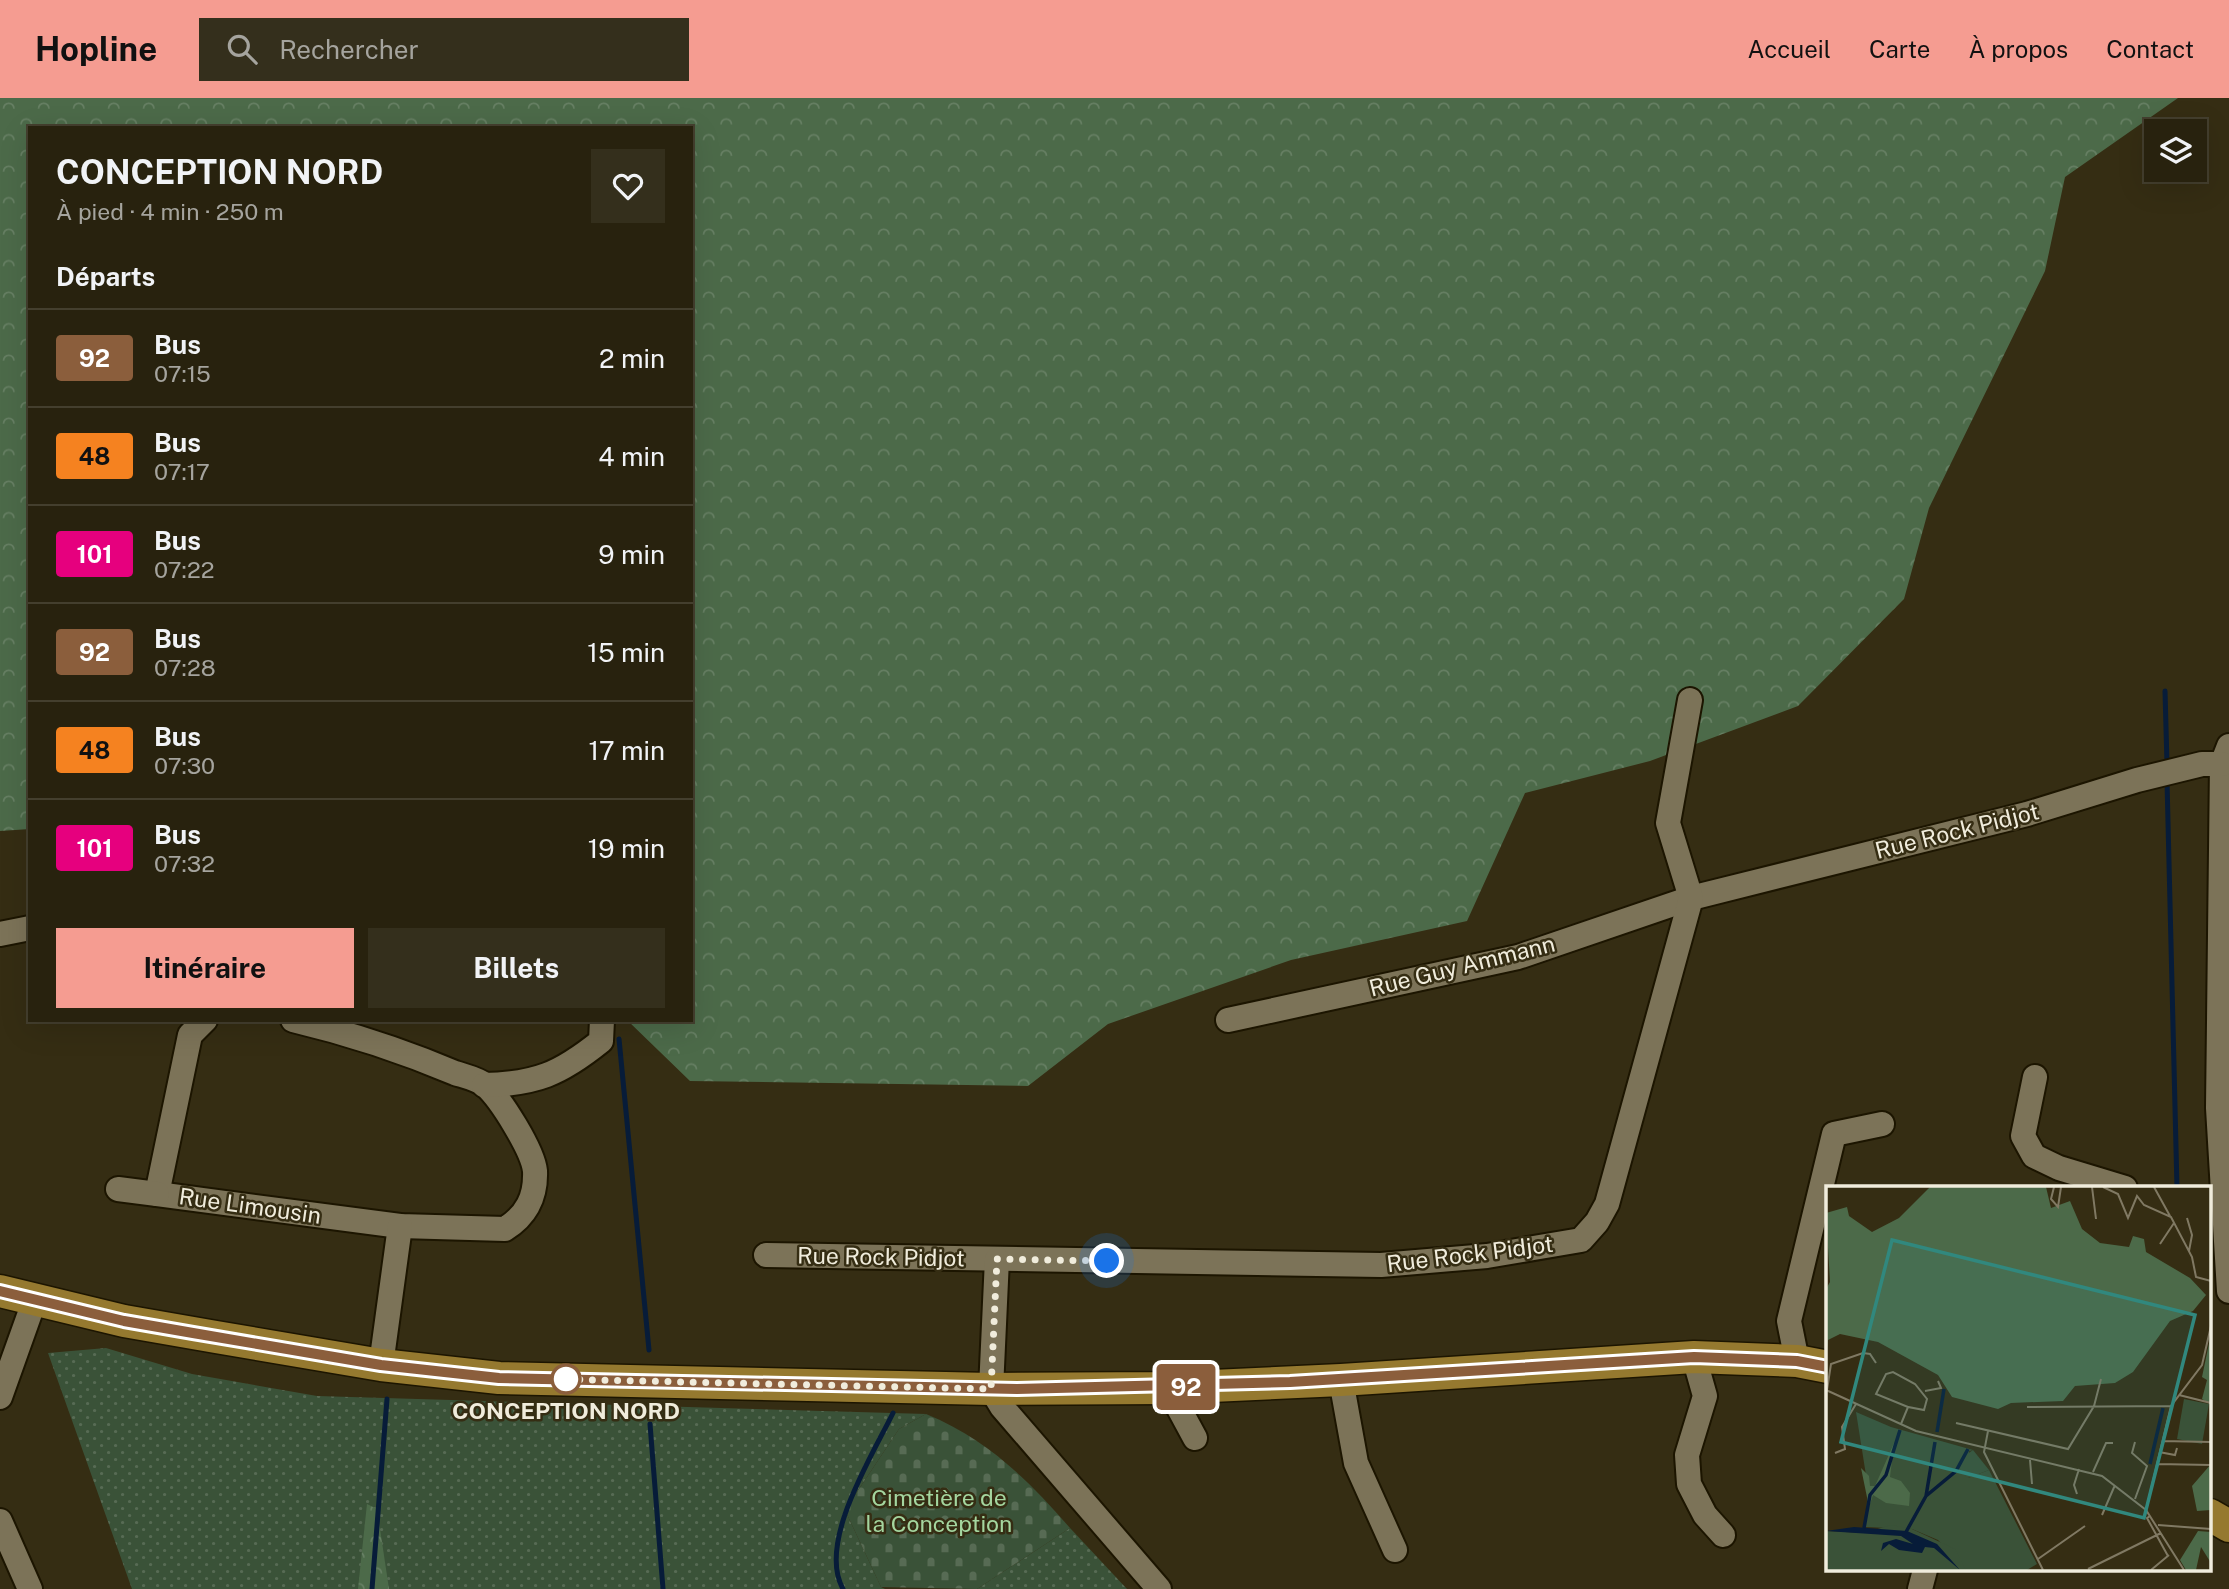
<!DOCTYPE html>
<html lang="fr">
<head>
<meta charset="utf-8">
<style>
  :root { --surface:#28220e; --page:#342f1c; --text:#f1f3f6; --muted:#a5a49e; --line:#443f2e; --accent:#f59c91 }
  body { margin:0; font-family:"Public Sans",sans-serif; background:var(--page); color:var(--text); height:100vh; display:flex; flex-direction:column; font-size:26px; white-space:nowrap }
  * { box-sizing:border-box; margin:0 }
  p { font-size:23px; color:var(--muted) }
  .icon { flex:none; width:38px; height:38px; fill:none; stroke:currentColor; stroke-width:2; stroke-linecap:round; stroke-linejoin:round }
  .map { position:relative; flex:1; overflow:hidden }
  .drawer { position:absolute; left:28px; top:28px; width:665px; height:896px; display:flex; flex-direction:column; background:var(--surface); border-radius:0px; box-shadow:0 7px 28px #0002,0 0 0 2px var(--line) }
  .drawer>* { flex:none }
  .badge { padding:0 14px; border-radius:5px; font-size:24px; line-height:46px }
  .controls { position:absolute; left:2144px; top:21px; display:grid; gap:14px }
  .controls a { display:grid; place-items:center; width:63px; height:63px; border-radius:0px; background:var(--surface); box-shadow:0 7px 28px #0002,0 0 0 2px var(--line); font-size:35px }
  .you { position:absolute; width:35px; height:35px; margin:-18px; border:5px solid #fff; border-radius:50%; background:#1a73e8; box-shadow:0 0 0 10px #1a73e833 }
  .map>.badge { position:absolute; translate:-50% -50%; box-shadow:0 0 0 4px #fff }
  h2 { padding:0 28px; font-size:26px; line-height:63px }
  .round { display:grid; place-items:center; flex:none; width:74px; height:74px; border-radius:0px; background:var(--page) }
  .summary { display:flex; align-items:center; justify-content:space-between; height:119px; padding:0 28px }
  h1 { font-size:33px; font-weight:700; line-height:52px }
  .primary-button { display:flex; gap:14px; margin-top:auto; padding:14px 28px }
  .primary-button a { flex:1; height:80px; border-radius:0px; background:var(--accent); color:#111; font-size:28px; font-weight:700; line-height:80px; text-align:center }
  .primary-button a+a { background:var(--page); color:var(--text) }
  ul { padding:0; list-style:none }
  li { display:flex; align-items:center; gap:21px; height:98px; padding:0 28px; border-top:2px solid var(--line) }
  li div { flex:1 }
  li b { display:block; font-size:26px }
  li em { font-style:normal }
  li .badge { min-width:77px; font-weight:700; text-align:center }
  header { display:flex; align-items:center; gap:42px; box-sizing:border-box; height:98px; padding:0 35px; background:var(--accent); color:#111 }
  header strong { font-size:33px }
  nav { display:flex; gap:38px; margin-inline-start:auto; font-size:24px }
  .search { width:490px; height:63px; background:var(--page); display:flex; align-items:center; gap:18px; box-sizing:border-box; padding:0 24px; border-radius:0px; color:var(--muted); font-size:26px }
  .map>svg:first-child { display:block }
</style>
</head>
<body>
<header>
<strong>Hopline</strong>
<div class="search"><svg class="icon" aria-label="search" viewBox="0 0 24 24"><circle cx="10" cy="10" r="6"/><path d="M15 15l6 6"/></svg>Rechercher</div>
<nav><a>Accueil</a><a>Carte</a><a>À propos</a><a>Contact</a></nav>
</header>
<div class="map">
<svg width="2229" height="1491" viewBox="0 0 2229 1491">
  <defs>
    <pattern id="grass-dots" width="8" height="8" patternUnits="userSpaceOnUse" patternTransform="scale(1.75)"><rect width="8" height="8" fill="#3a5238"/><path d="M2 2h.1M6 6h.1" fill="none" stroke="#576b54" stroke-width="1.8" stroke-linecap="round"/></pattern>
    <pattern id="forest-crowns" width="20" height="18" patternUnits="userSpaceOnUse" patternTransform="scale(1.75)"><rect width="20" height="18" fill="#4c6a49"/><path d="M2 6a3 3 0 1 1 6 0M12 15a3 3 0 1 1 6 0" fill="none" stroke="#667f63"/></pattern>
    <pattern id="cemetery-stones" width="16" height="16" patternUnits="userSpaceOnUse" patternTransform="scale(1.75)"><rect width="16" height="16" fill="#3a5238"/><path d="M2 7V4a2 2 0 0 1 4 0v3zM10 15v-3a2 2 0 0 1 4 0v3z" fill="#576b54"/></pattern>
  </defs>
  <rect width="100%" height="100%" fill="#352d13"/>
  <!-- grass -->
  <g fill="url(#grass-dots)">
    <path d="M106 1250 192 1276 317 1298 926 1316 899 1331 845 1412 881 1489 885 1491H132L48 1255Z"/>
    <path d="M1070 1430 1127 1491H977Z"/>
  </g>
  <!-- forest -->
  <g fill="url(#forest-crowns)">
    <path d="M0 0H2178L2065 79 2045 173 1929 410 1904 501 1798 608 1650 663 1525 695 1467 823 1291 862 1108 926 1028 988 690 983 627 922H691V30H30V731L0 733Z"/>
    <path d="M367 1406 377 1411 389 1491H358Z"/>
  </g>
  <!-- cemetery -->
  <path fill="url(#cemetery-stones)" d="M926 1316C987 1341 1027 1381 1070 1430L977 1491 881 1489 845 1412 899 1331Z"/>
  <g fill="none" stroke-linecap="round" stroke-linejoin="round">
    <!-- stream -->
    <g stroke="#071c39" stroke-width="5">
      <path d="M2165 593 2167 666"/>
      <path d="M2167 683 2177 1090"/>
      <path d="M619 941 649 1252"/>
      <path d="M650 1326 663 1491"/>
      <path d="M372 1491 387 1301"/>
      <path d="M843 1491C817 1445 872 1358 893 1315"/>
    </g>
    <!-- minor casing -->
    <g stroke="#1c1500" stroke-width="28">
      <g id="minor">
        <path d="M2229 648 2222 666 2218 1010 2229 1193"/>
        <path d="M0 836 30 830"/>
        <path d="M205 922 190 937 157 1096 400 1128 505 1131C527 1117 536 1099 535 1073 533 1053 501 1001 485 987 478 981 464 978 455 975 403 953 348 935 293 922"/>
        <path d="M1228 922 1518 859 1691 800 2027 716 2137 682 2202 666H2222"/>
        <path d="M2035 979 2023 1038 2034 1058 2059 1070 2125 1090"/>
        <path d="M484 987C536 986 560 976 601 943L602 922"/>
        <path d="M118 1091 157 1096"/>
        <path d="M766 1157 1381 1167 1487 1158 1581 1142 1597 1124 1607 1106 1691 800 1668 725 1690 602"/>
        <path d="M997 1161 991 1291 1002 1309 1159 1491"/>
        <path d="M1694 1259 1705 1298 1687 1357 1689 1386 1705 1417 1723 1437"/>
        <path d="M1797 1263 1789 1223 1834 1036 1882 1026"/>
        <path d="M381 1267 400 1128"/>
        <path d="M1341 1282 1356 1365 1395 1452"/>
        <path d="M1168 1290 1195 1340"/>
        <path d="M0 1299 35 1201"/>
        <path d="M0 1423 30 1491"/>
        <path d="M1920 1491 1925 1472"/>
      </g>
    </g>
    <!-- major casing -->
    <g stroke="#1c1500" stroke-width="35">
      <g id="major">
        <path d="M0 1193 124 1223 216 1239 381 1267 499 1280 991 1291 1168 1290 1341 1282 1694 1259 1797 1263 1828 1269"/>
        <path d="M2210 1417 2229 1428"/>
      </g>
    </g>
    <!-- minor -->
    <use href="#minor" stroke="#7c7358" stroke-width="24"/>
    <!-- major -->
    <use href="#major" stroke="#95792f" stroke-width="32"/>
  </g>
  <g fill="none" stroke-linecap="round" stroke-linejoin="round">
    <!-- line casing -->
    <g stroke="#fff" stroke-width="16">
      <path id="line" d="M0 1193 124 1223 193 1235 381 1267 499 1280 1017 1291 1290 1284 1694 1259 1797 1263 1828 1269"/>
    </g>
    <!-- line -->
    <use href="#line" stroke="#8b5e3c" stroke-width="10"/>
    <!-- walk -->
    <path stroke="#f0ecdc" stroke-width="7" stroke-dasharray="0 12.6" d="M566 1281H554L991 1291 997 1161 1107 1163"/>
  </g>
  <!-- markers -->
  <circle fill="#fff" stroke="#8b5e3c" stroke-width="3.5" cx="566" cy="1281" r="14"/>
  <g text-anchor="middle" stroke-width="5" stroke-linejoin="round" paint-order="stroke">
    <!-- street labels -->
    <g font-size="23" fill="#f0ecdc" stroke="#352d13">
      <text transform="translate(1957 733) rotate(-14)" y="8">Rue Rock Pidjot</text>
      <text transform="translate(1462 868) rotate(-14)" y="8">Rue Guy Ammann</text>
      <text transform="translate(250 1108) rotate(8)" y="8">Rue Limousin</text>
      <text transform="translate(1470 1156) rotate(-7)" y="8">Rue Rock Pidjot</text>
      <text transform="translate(881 1159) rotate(1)" y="8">Rue Rock Pidjot</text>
    </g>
    <!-- stop labels -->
    <g font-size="23" font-weight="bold" fill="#f0ecdc" stroke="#352d13">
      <text x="566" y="1321">CONCEPTION NORD</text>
    </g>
    <!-- park labels -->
    <g font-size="23" fill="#a4d69f" stroke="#352d13">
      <text x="939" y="1408">Cimetière de<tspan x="939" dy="26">la Conception</tspan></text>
    </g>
  </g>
  <!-- overview -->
  <g transform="translate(1826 1088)">
    <rect width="385" height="385" fill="#352d13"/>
    <path d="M30 226 65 241 147 264 143 265 142 292 163 284 211 378 201 384H140L112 354 86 343 39 341 42 302Z" fill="#3a5238"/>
    <path d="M104 1H220L225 22 244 15 256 43 274 57 303 61 307 50 318 53 320 66 364 92 380 109 367 125 344 135 307 186 289 197 249 200 237 215 185 217 172 223 126 211 112 189 52 156 14 148 2 154 0 172V103L4 96 0 27 21 21 23 30 46 46 73 32ZM385 148V219L376 213 381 194 376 191ZM68 257 64 291 75 295 84 307 83 320 60 317 47 309 43 321 35 282 43 290 44 300H49ZM385 278V324L371 325 366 300ZM372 345 385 346V377L375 361 370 384H360L354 374Z" fill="#4c6a49"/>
    <path d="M65 339 86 343 129 363 140 384H0V345L38 347Z" fill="#3a5238"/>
    <path d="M147 264 163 284 142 292 135 286 133 274Z" fill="#3a5238"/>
    <path d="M358 213 383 218 376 258 351 253Z" fill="#3a5238"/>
    <path d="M28 341 81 345 111 358 134 384 108 362 99 361 96 367 73 364 63 358 55 365 57 357 70 353 87 358 75 350 0 345Z" fill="#071c39"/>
    <path fill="none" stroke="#071c39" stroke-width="3.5" d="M111 246 118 203M324 278 337 222M100 310 130 285 142 263M38 342 44 309 60 289 74 244M80 346 100 310 109 256"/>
    <path fill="none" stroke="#807963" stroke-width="2" d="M228 1 225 13 232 21 235 1M266 1 270 33M277 1 292 8 302 32 311 10 318 19 345 31 366 71 370 91 385 95M328 1 344 30M361 32 366 49 363 65M334 58 348 37M0 204 90 245 276 290 320 324 358 384M1 204 5 178 37 167 44 168 50 177M99 205 115 202 112 195M353 209 385 217M201 221 345 220M130 237 242 263 268 220 275 193M75 238 82 221 98 224 101 213 89 198 67 186 60 188 50 208 82 221M162 245 158 266 217 384M336 255 385 256M333 266 349 269 351 262M9 267 19 263 16 241 30 218M204 274 206 298M331 278 385 279M267 286 280 257H287M251 308 248 299 253 283M309 313 321 280 306 267 309 256M320 324 345 220 376 179 385 140M276 329 289 299M324 330 321 332 342 370M332 339 385 343M212 373 259 340M262 383 335 347M325 384 343 369"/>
    <path fill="#31887e" fill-opacity="0.15" stroke="#31887e" stroke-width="3.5" d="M66 54 369 129 318 332 15 256Z"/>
    <rect width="385" height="385" fill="none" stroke="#f0ecdc" stroke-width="3.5"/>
  </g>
</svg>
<div class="controls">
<a><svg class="icon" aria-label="layers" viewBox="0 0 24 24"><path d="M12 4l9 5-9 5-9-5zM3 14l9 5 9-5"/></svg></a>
</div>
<div class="you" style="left:1107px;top:1163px"></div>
<b class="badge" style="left:1186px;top:1289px;background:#8b5e3c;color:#fff">92</b>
<section class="drawer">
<div class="summary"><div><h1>CONCEPTION NORD</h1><p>À pied · 4 min · 250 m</p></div><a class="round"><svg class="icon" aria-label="heart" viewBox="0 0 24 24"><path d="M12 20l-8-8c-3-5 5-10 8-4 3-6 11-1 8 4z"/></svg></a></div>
<h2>Départs</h2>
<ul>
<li><span class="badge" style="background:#8b5e3c;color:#fff">92</span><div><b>Bus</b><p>07:15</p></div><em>2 min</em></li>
<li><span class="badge" style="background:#f58220;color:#111">48</span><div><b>Bus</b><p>07:17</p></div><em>4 min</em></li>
<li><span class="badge" style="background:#e6007e;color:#fff">101</span><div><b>Bus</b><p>07:22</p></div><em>9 min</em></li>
<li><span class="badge" style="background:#8b5e3c;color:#fff">92</span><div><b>Bus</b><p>07:28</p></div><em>15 min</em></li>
<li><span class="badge" style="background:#f58220;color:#111">48</span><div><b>Bus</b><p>07:30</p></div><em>17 min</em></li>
<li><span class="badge" style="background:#e6007e;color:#fff">101</span><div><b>Bus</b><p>07:32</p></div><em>19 min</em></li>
</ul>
<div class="primary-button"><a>Itinéraire</a><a>Billets</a></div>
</section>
</div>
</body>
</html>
